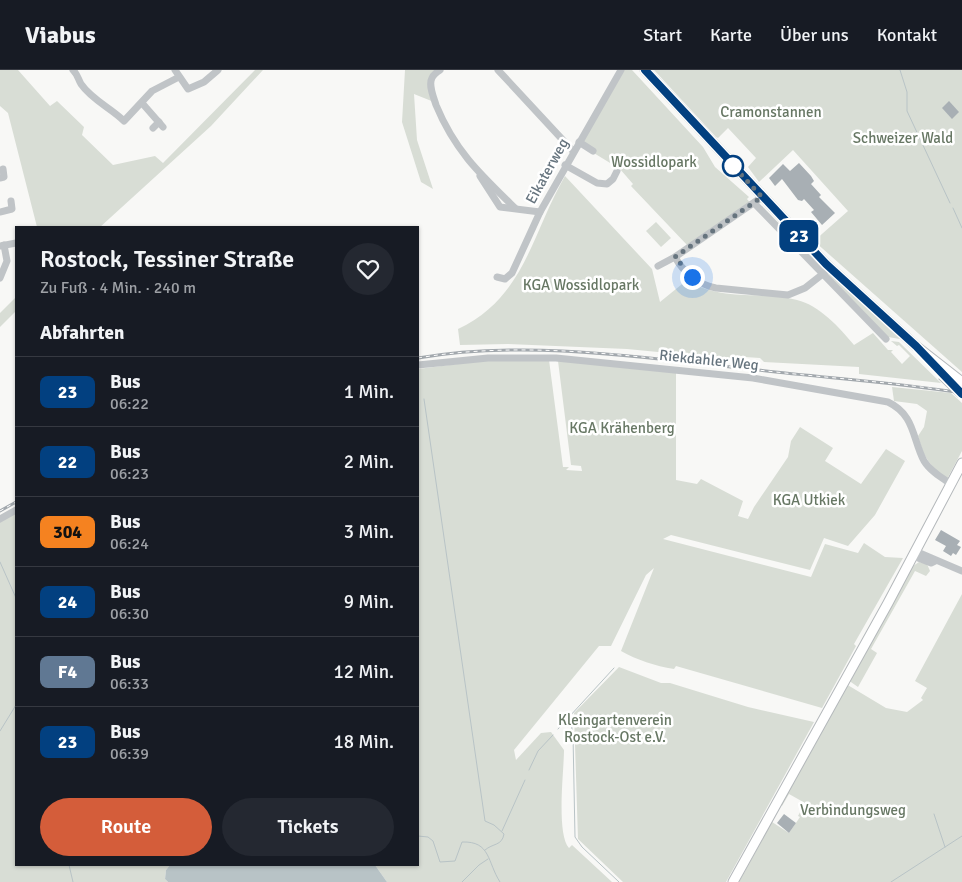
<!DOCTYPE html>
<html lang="de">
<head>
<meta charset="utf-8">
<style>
  :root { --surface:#171b24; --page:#242831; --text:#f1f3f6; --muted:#9ea1a6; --line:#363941; --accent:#d45d3a }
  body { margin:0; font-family:Signika,sans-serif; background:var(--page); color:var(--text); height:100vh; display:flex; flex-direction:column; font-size:19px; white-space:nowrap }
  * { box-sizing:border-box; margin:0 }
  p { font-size:16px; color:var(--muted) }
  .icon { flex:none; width:28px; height:28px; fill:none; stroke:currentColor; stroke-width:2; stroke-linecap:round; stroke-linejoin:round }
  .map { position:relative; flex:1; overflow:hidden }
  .side { position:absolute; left:15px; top:156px; width:404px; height:640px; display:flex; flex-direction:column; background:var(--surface); border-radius:0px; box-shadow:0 1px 4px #0004 }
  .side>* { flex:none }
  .badge { padding:0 10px; border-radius:8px; font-size:18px; line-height:32px }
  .you { position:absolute; width:25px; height:25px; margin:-12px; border:4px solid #fff; border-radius:50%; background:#1a73e8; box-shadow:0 0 0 8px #1a73e833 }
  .map>.badge { position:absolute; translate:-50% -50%; box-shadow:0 0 0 2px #fff }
  h2 { padding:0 25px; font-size:19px; line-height:45px }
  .round { display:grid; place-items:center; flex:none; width:52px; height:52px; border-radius:26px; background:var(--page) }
  .summary { display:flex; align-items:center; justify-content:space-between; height:85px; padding:0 25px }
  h1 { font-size:24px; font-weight:600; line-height:38px }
  .cta { display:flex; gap:10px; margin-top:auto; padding:10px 25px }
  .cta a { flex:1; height:58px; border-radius:30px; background:var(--accent); color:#fff; font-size:20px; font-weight:600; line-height:58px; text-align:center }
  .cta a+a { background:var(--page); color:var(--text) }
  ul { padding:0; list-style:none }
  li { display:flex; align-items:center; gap:15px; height:70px; padding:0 25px; border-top:1px solid var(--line) }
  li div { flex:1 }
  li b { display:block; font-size:19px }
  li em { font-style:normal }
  li .badge { min-width:55px; font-weight:700; text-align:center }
  header { display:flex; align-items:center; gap:30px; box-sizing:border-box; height:70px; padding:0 25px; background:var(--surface); border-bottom:1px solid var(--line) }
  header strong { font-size:24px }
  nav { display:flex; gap:28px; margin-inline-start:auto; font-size:18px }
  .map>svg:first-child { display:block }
</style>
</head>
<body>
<header>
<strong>Viabus</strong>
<nav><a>Start</a><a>Karte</a><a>Über uns</a><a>Kontakt</a></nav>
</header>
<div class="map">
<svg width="962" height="812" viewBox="0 0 962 812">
  <rect width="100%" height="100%" fill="#f8f8f6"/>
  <!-- green -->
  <g fill="#d8ddd5">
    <path d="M0 0H18L50 36 57 31 84 57 82 65 113 95 155 86 163 93 255 0H263L211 56 99 158 37 157 8 43 0 36Z"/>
    <path d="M405 0H440L433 6 434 32 414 24 417 70 433 119 421 112 402 52Z"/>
    <path d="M623 0H632L703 77 715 97 749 127 747 129 752 135 688 176 631 116 633 114 620 99 579 74Z"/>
    <path d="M654 0H962V302L814 171 848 141 793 80 759 112 748 97 756 88 728 58 718 68 716 67Z"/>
    <path d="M565 106 652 199 660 232 687 210C725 233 757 220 797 230 819 235 840 258 854 275L873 263 888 280H893L891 282 902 294 910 286 899 275 897 276 891 271 899 272 941 313 859 304V297L764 292 760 288 745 287 741 290 627 279 508 274 460 275 458 259C525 227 531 165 565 106Z"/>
    <path d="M759 136H762L827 202 900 269 888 267Z"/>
    <path d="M656 152 671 168 661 177 646 161Z"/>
    <path d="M16 227V241L0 257V243Z"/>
    <path d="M549 290 563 397H569L566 400 582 401 581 396 571 395 558 291 676 303V410L697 414 701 409 743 431 738 446 748 449 754 437 788 387 791 371 800 357 833 378 825 391 861 414 886 379 905 391 875 445 848 476 824 468 810 500 671 465 663 469 811 507 825 474 858 483 864 473 885 487 903 488 854 574 856 576 822 638 676 596 674 599C655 596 637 590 621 581L654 498 646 505 611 576H599L514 680 516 690 541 663 551 662 564 680C564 701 556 763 569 778L572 775 612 812H387L375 795H418V299L481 291Z"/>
    <path d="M892 317 951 323 962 333V381L947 409C929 395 924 388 918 366L924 357 927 341 917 334 894 331Z"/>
    <path d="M16 442V795H170L166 800 165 809 168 812H0V452Z"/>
    <path d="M919 492 927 494 930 501 926 506 915 501 871 579 877 583 858 617 848 610 910 498Z"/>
    <path d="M962 524V812H739L772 752 789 763 800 747 798 746 805 733 789 724 782 736 780 731 846 614 886 638 907 642 923 630 921 628 927 618 915 611Z"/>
    <path d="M619 597 661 613H670L748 637 814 652 726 812H623L578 769 574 643Z"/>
  </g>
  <!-- water -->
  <path fill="#b8c3c6" d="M170 795H375L387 812H168L165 809 166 800Z"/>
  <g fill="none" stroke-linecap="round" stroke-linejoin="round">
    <!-- stream -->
    <g stroke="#b8c3c6" stroke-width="1">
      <path d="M900 0 907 22V41L950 133"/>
      <path d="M953 138 962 158"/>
      <path d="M424 329 485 751 494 755 504 764C502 776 493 773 485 780"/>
      <path d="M0 492 16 528"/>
      <path d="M570 647 573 665 575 767 582 777 619 812"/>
      <path d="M558 659 614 598"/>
      <path d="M0 661 16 635"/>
      <path d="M529 700 538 681 553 665"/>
      <path d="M934 744 945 777"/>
      <path d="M502 761 525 710"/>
      <path d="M418 766 428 767 433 771 440 792 455 791 462 772C491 771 487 792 500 812"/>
      <path d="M69 795 73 812"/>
      <path d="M462 812 479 795 488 789"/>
      <path d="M891 812 962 766"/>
    </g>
  </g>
  <!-- building -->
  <g fill="#a8afb4">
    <path d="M949 31 959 42 952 49 942 38Z"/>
    <path d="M799 93 811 106 814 111 811 114 821 125 819 127 835 143 822 155 811 142 814 140 804 129 802 131 798 130 782 109 775 116 769 108 783 94 790 101Z"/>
    <path d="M941 460 960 471 957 475 961 477 956 485 953 483 951 486 943 481 946 476 935 470Z"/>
    <path d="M784 744 796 753 789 763 777 753Z"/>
  </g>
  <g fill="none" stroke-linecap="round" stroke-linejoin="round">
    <!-- major casing -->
    <g stroke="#b4b8bb" stroke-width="11">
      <g id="major">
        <path d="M645 0 826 194 916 276 962 312"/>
        <path d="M733 812 888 533 962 393"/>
      </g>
    </g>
    <!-- minor -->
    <g stroke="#c0c4c7" stroke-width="7">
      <path d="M73 0C78 5 78 9 81 14 92 30 111 38 124 51L152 21 179 7"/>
      <path d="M175 0 188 19 204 12 218 0"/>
      <path d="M440 0C437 2 433 5 432 8 428 15 434 28 436 35 455 81 480 104 515 138"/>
      <path d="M498 0 573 81"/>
      <path d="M142 33 163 57"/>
      <path d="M153 58 159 52"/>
      <path d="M579 72 593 81"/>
      <path d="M565 95 597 113 607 114 613 109 617 101"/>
      <path d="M480 106 500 137 540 142"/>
      <path d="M0 108 4 107 3 99"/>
      <path d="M755 134 886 269"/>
      <path d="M0 142 12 139 11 131"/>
      <path d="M0 176 16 173"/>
      <path d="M675 187C683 202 699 215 716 218L788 225 805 218 824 203"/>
      <path d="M658 196 675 187 762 127"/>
      <path d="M497 207 505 209 512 203 540 142 621 0"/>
      <path d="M0 208 7 191 4 175"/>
      <path d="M418 295 488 288H556L753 308 888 332C915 345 912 368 924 391 930 401 942 408 951 414"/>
      <path d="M0 449 16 440"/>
      <path d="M915 481 962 501"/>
      <path d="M913 486 931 493 935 491"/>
    </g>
    <!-- major -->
    <use href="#major" stroke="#fff" stroke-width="9"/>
    <!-- rail casing -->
    <g stroke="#a2a8ad" stroke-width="3">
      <g id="rail">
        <path d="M418 288C529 269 646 288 758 300 826 308 895 312 962 323"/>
        <path d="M0 441 16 432"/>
      </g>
    </g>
    <!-- rail -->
    <use href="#rail" stroke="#fff" stroke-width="1" stroke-dasharray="4" stroke-linecap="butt"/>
    <!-- major-bridge casing -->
    <g stroke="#b4b8bb" stroke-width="11" stroke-linecap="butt">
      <path id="major-bridge" d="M942 305 962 324"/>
    </g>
    <!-- major-bridge -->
    <use href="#major-bridge" stroke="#fff" stroke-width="9"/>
  </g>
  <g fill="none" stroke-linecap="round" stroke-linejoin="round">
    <!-- line casing -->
    <g stroke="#fff" stroke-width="11">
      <path id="line" d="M645 0 826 194 916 276 962 324"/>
    </g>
    <!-- line -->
    <use href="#line" stroke="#024080" stroke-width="8"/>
    <!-- walk -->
    <path stroke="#66747e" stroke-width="5" stroke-dasharray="0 9" d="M692 207 675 187 762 127 733 96"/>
  </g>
  <!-- markers -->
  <circle fill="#fff" stroke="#024080" stroke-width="2.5" cx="733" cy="96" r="10"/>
  <g text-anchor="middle" stroke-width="5" stroke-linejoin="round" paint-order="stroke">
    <!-- park labels -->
    <g font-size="15" fill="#677764" stroke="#fff">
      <text x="771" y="47">Cramonstannen</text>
      <text x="903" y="73">Schweizer Wald</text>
      <text x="654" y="97">Wossidlopark</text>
      <text x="581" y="220">KGA Wossidlopark</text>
      <text x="622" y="363">KGA Krähenberg</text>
      <text x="809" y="435">KGA Utkiek</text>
      <text x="615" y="655">Kleingartenverein<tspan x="615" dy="17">Rostock-Ost e.V.</tspan></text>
      <text x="853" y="745">Verbindungsweg</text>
    </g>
    <!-- street labels -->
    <g font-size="15" fill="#66747e" stroke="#fff">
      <text transform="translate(547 101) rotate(-61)" y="5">Eikaterweg</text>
      <text transform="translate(709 290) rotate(6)" y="5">Riekdahler Weg</text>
    </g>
  </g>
</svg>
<div class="you" style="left:692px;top:207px"></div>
<b class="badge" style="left:799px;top:166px;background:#024080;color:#fff">23</b>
<section class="side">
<div class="summary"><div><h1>Rostock, Tessiner Straße</h1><p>Zu Fuß · 4 Min. · 240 m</p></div><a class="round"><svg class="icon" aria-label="heart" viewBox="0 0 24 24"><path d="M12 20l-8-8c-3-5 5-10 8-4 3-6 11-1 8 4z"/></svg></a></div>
<h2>Abfahrten</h2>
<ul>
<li><span class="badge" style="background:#024080;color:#fff">23</span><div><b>Bus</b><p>06:22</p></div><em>1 Min.</em></li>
<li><span class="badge" style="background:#024080;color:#fff">22</span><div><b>Bus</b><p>06:23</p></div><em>2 Min.</em></li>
<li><span class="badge" style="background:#f58220;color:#111">304</span><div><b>Bus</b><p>06:24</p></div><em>3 Min.</em></li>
<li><span class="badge" style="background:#024080;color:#fff">24</span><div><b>Bus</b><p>06:30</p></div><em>9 Min.</em></li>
<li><span class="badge" style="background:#607893;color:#fff">F4</span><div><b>Bus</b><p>06:33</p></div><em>12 Min.</em></li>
<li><span class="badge" style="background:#024080;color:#fff">23</span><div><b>Bus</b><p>06:39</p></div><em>18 Min.</em></li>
</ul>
<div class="cta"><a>Route</a><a>Tickets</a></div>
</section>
</div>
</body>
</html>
